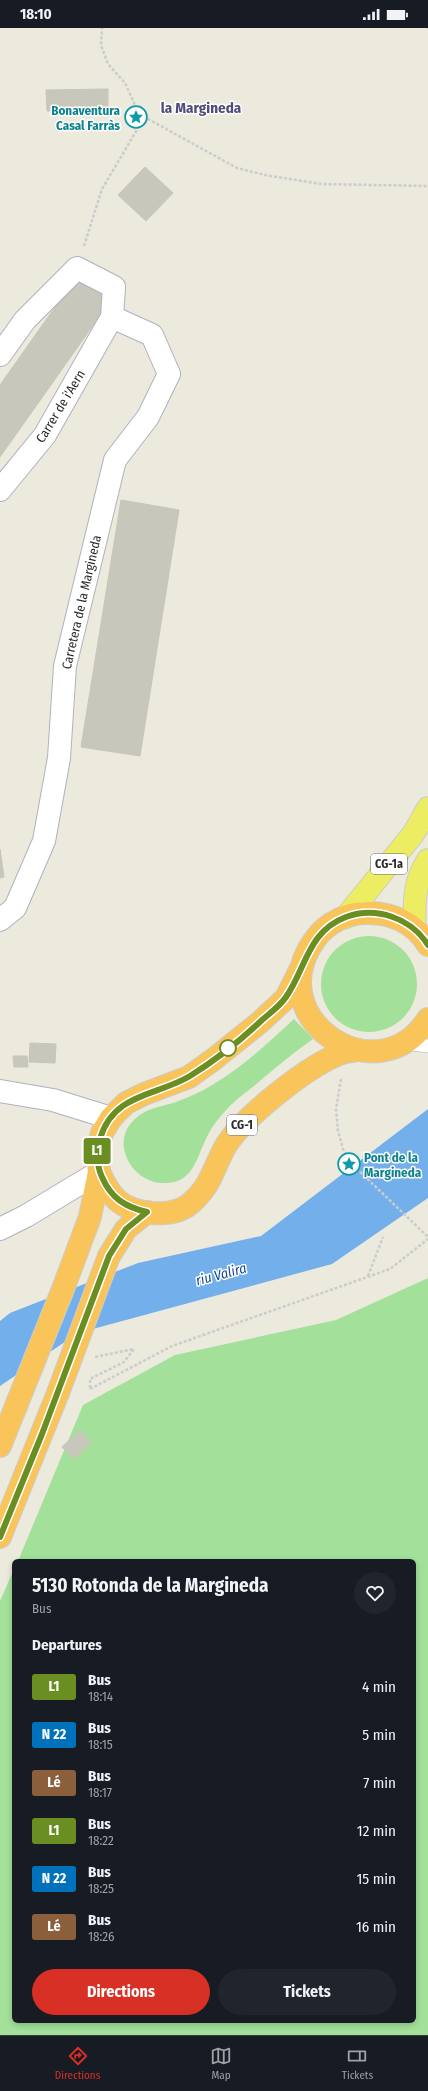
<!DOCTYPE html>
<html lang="en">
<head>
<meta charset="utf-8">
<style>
  :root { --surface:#171b24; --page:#20242c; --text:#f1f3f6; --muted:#9ea1a6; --line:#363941; --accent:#d93025 }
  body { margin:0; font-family:"Fira Sans Condensed",sans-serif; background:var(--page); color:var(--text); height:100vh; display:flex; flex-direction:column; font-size:15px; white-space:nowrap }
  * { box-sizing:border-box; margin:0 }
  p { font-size:13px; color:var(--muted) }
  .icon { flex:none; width:22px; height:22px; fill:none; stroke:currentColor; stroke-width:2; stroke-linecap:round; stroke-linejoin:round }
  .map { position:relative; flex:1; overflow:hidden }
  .side { position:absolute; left:12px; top:1531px; width:404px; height:464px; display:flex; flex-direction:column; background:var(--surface); border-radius:6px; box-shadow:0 2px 6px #0003 }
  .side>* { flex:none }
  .badge { padding:0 8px; border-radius:3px; font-size:14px; line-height:26px }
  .map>.badge { position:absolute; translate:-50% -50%; box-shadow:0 0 0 2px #fff }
  h2 { padding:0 20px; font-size:15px; line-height:36px }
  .round { display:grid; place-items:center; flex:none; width:42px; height:42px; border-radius:21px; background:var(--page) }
  .overview { display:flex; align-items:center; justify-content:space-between; height:68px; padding:0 20px }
  h1 { font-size:19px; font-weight:700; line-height:30px }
  .cta { display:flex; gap:8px; margin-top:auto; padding:8px 20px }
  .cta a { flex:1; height:46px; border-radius:24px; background:var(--accent); color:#fff; font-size:16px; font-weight:700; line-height:46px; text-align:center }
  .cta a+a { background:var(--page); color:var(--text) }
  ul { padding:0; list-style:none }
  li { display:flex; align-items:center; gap:12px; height:48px; padding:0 20px }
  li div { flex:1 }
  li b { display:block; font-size:15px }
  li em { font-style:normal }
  li .badge { min-width:44px; font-weight:700; text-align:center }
  .status { display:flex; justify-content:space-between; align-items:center; height:28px; padding:0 20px; background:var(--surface); direction:ltr }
  .status svg { height:11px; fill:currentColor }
  .tab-bar { display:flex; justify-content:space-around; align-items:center; height:56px; border-top:1px solid var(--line); background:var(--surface); font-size:11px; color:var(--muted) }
  .tab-bar a { display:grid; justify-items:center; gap:2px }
  .tab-bar .on { color:var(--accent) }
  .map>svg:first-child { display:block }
</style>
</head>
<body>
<div class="status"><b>18:10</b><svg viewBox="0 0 49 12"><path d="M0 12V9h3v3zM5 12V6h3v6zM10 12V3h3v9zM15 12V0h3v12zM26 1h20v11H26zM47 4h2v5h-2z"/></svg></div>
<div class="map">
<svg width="428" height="2007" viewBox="0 0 428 2007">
  <rect width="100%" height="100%" fill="#ece9dd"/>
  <!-- green -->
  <g fill="#a3e19b">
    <circle cx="369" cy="956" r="48"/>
    <path d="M294 991 313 1011C294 1024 278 1038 261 1052 251 1061 240 1068 231 1077 221 1087 211 1099 206 1111 196 1131 193 1156 163 1155 133 1155 110 1116 133 1093 145 1080 161 1079 176 1074 189 1069 201 1064 212 1057 242 1040 269 1014 294 991Z"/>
    <path d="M428 1250V2007H0V1573L14 1541V1993H414V1533H18L83 1377 175 1327 336 1292Z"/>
  </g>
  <!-- water -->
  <path fill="#73afeb" d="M428 1081V1170L332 1236 78 1305 0 1358V1293L10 1285 138 1235 261 1208Z"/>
  <!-- building -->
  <g fill="#c8c7bc" stroke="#c8c6b7">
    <path d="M108 61V82L47 83 46 62Z"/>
    <path d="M145 139 173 165 146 193 118 167Z"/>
    <path d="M77 248 111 272 0 429V357Z"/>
    <path d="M121 472 179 482 140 728 81 719Z"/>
    <path d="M0 821 4 849 0 850Z"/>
    <path d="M30 1015 56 1016 55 1035 29 1034Z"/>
    <path d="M13 1028H27L28 1039H14Z"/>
    <path d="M80 1402 91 1415 74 1431 62 1419Z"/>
  </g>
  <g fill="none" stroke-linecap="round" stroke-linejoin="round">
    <!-- lane casing -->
    <g stroke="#b1b1be" stroke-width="14">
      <path id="lane" d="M403 1015 428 1018"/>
    </g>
    <!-- street casing -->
    <g stroke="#b1b1be" stroke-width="24">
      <g id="street">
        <path d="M0 327 25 292 77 240 114 259 112 289 45 407 0 462"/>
        <path d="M0 892 15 880 44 813 59 730 65 638 115 432 148 389 169 346 152 307 112 289"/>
        <path d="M0 1063 53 1072 111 1090"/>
        <path d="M0 1201 26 1188 99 1144"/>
      </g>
    </g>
    <!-- primary casing -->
    <g stroke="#ccc" stroke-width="24">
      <g id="primary">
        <path d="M346 889 414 805 428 780"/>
        <path d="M414 900C415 874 413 855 428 832"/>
      </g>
    </g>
    <!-- highway casing -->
    <g stroke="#ccc" stroke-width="24">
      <g id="highway">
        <path d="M428 917C415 895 391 884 366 885 347 885 327 895 316 910 257 989 377 1070 428 991"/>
        <path d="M99 1144C104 1154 108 1164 117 1172 134 1187 173 1191 191 1175 210 1159 213 1142 224 1121 240 1091 306 1040 337 1027 343 1024 351 1023 358 1022"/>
        <path d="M109 1228 126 1201 147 1184"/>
        <path d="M63 1261 90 1189 99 1144 97 1124 102 1105 111 1090 126 1075 144 1066 189 1049 214 1031 259 995 286 970 302 938"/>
        <path d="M0 1418 16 1378"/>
        <path d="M0 1509 58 1365"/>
      </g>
    </g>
    <!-- path -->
    <g stroke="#ccc" stroke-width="2.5" stroke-dasharray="3 2" stroke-linecap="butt">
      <path d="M428 0V1"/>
      <path d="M139 86 237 140 265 147 321 156 428 158"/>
      <path d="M84 218 102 161 138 100 139 86 125 55 108 36 101 17 102 0"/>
      <path d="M341 1051 336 1081 338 1103 343 1121 354 1138 428 1209"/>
      <path d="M368 1248 383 1209"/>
      <path d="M90 1360V1351L124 1334 134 1321 95 1329"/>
      <path d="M90 1361 172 1318 390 1241 428 1211"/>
    </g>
    <!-- lane -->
    <use href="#lane" stroke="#fff" stroke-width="13"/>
    <!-- street -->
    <use href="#street" stroke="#fff" stroke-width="22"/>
    <!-- primary -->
    <use href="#primary" stroke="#eced62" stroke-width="22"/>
    <!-- highway -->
    <use href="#highway" stroke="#f9c55b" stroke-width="22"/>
    <!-- highway-bridge casing -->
    <g stroke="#ccc" stroke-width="24" stroke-linecap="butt">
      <g id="highway-bridge">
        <path d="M58 1365 109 1228"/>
        <path d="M16 1378 63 1261"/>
      </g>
    </g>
    <!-- highway-bridge -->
    <use href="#highway-bridge" stroke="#f9c55b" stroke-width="22"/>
  </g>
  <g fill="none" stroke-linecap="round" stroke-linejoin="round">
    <!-- line casing -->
    <g stroke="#fff" stroke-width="9">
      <path id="line" d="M0 1509 42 1406 109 1228 126 1201 147 1184C125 1179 111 1170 102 1149 96 1137 97 1124 100 1111 113 1065 157 1068 190 1048 214 1033 242 1011 262 992 270 985 280 978 286 969 306 940 308 903 346 889 376 878 411 890 428 917"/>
    </g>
    <!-- line -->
    <use href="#line" stroke="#6b8e23" stroke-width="6"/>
  </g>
  <!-- icons -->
  <defs>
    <g id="sight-ring" transform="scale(1.15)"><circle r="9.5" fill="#fff" stroke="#0f9aa8" stroke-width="1.5"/><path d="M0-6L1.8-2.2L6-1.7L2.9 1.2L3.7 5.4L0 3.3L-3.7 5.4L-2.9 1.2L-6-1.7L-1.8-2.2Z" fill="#0f9aa8"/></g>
  </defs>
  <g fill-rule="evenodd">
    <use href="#sight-ring" x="136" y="89"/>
    <use href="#sight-ring" x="349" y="1136"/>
  </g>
  <!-- markers -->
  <circle fill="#fff" stroke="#6b8e23" stroke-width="2" cx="228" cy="1020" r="8"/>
  <g text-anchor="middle" stroke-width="3" stroke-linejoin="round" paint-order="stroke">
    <!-- shield labels -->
    <g fill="#fff" stroke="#6b6b6b" stroke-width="1">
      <rect x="371" y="826" width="36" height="20" rx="3"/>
      <rect x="227" y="1087" width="30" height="20" rx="3"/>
    </g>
    <g font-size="12" font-weight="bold" fill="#2b2b2b">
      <text x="389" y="840">CG-1a</text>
      <text x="242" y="1101">CG-1</text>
    </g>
    <!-- culture labels -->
    <g font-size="13" font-weight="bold" fill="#0d838f" stroke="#fff" text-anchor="end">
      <text x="120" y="87">Bonaventura<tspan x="120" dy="15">Casal Farràs</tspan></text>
      <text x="364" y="1134" text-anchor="start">Pont de la<tspan x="364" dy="15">Margineda</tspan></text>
    </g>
    <!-- street labels -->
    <g font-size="13" fill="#2b2b2b" stroke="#fff">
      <text transform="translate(60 378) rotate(-59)" y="5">Carrer de i'Aern</text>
      <text transform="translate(81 574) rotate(-77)" y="5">Carretera de la Margineda</text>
    </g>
    <!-- water labels -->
    <g font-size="14" font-style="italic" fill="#114a98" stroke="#fff">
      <text transform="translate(221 1246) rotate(-15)" y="5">riu Valira</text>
    </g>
    <!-- quarter labels -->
    <g font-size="15" font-weight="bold" fill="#4f4c7a" stroke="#fff">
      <text x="201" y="85">la Margineda</text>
    </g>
  </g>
</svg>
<b class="badge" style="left:97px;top:1123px;background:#6b8e23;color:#fff">L1</b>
<section class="side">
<div class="overview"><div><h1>5130 Rotonda de la Margineda</h1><p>Bus</p></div><a class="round"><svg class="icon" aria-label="heart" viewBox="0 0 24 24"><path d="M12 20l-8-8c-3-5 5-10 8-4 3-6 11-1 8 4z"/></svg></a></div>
<h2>Departures</h2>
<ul>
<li><span class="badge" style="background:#6b8e23;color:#fff">L1</span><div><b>Bus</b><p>18:14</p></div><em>4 min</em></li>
<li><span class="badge" style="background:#0072bc;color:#fff">N 22</span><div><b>Bus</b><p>18:15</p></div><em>5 min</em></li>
<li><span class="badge" style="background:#8b5e3c;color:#fff">Lé</span><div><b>Bus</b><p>18:17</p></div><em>7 min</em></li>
<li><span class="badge" style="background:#6b8e23;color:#fff">L1</span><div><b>Bus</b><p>18:22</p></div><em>12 min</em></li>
<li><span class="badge" style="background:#0072bc;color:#fff">N 22</span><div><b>Bus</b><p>18:25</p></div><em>15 min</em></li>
<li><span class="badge" style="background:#8b5e3c;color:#fff">Lé</span><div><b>Bus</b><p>18:26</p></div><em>16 min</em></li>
</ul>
<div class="cta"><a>Directions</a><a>Tickets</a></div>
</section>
</div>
<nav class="tab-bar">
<a class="on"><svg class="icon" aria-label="directions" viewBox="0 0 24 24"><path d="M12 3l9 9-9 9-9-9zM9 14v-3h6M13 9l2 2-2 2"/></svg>Directions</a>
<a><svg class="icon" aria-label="map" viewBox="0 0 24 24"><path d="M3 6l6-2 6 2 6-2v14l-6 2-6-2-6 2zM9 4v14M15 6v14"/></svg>Map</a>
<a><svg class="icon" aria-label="tickets" viewBox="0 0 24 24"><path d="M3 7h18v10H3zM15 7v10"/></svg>Tickets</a>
</nav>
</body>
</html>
